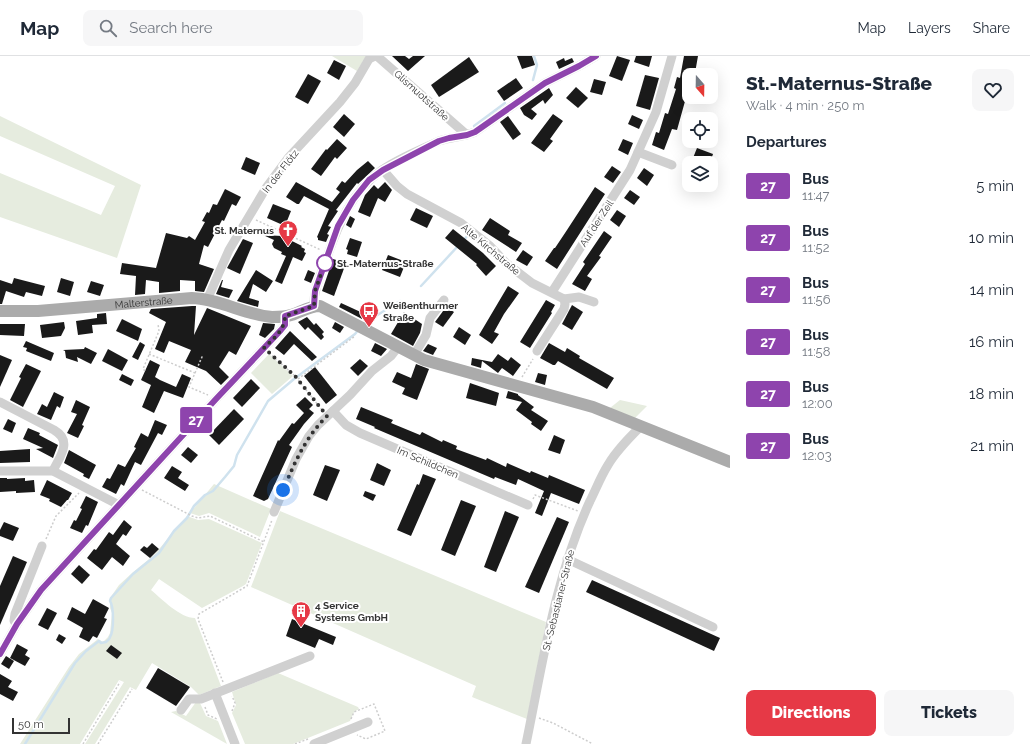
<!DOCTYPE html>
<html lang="en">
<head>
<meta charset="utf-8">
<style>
  :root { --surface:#fff; --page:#f6f6f7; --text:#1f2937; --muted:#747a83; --line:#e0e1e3; --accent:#e63946 }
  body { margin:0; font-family:Raleway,sans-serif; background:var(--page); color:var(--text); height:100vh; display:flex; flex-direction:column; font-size:15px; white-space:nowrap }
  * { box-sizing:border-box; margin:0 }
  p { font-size:13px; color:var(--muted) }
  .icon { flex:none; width:22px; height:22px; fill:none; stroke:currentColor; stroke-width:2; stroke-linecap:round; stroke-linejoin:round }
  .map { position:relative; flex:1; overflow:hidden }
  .details { display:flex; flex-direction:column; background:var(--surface); width:300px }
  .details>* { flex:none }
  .badge { padding:0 8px; border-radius:3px; font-size:14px; line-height:26px }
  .needle { width:26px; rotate:160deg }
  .buttons { position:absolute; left:682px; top:12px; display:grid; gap:8px }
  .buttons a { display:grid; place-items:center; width:36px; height:36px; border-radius:8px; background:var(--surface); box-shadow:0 4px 16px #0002; font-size:20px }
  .scale { position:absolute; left:12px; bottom:10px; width:58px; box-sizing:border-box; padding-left:4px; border:2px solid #333; border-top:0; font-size:11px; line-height:14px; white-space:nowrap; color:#333; -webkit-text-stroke:3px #fff; paint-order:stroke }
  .you { position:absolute; width:20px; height:20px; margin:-10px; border:3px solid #fff; border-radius:50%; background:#1a73e8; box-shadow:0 0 0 6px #1a73e833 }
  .map>.badge { position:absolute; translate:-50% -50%; box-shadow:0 0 0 2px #fff }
  h2 { padding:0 16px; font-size:15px; line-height:36px }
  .round { display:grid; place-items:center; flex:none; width:42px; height:42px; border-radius:8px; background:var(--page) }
  .summary { display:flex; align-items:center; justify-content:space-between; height:68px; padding:0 16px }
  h1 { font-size:19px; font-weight:800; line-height:30px }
  .cta { display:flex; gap:8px; margin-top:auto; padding:8px 16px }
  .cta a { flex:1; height:46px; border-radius:8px; background:var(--accent); color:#fff; font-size:16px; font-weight:800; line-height:46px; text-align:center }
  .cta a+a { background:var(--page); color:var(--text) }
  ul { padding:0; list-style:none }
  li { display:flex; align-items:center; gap:12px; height:52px; padding:0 16px }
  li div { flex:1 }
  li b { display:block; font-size:15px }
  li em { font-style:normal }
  li .badge { min-width:44px; font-weight:700; text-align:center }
  header { display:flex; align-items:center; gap:24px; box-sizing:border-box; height:56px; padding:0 20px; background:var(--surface); border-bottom:1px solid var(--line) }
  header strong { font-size:19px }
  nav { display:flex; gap:22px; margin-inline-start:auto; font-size:14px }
  .search { width:280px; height:36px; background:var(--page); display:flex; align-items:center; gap:10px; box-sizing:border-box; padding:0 14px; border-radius:8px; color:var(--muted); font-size:15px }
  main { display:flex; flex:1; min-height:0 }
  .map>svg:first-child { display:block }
</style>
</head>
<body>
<header>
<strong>Map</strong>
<div class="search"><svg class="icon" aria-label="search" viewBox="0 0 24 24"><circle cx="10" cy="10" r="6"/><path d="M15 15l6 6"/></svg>Search here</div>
<nav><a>Map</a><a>Layers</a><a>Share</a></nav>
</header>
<main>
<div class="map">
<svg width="730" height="688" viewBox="0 0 730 688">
  <rect width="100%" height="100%" fill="#fff"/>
  <!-- green -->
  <g fill="#e6ecdf">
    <path d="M332 0H366L357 15Z"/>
    <path d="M0 60 141 129 117 202 0 161V117L101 159 115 130 0 80Z"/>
    <path d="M269 298 293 320 272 338 251 317Z"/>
    <path d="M620 344 647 350 635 362 610 352Z"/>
    <path d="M214 428 271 453 260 481 209 457 199 460 190 457Z"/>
    <path d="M280 455 546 566 527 663 472 641 476 630 251 531Z"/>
    <path d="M187 460 198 464 209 463 262 487 246 528 243 530 202 552 159 523 151 534C162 543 180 562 195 562L221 630 199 639 191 631 152 607 136 634 130 631 95 688H85L124 626 119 624 80 688H20L69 611 79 598 98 583 103 586 108 581 110 577 112 557 110 552V542L119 529 132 517 154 499Z"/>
    <path d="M278 617 358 651 359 653 354 656 350 665 293 688H245L232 657 236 649 232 636Z"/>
    <path d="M196 646 200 647 206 660 218 665 227 688 171 656 176 655 186 660Z"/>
  </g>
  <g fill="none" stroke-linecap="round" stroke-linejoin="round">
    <!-- stream -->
    <g stroke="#cfe2ee" stroke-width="2.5">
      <path d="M533 24 537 9 534 0"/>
      <path d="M474 70 505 47"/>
      <path d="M463 185 468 179"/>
      <path d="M421 230 458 190"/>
      <path d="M363 268 400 245"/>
      <path d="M25 688 75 607 86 595 99 585 101 587 106 586C106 586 110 583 110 581 114 575 114 551 110 545L111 542 133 518 159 497 174 475 187 462 194 450 205 439 213 435 225 421 234 410 237 399 268 345 294 323 355 278 359 273"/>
    </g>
  </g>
  <!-- building -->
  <g fill="#1a1a1a">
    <path d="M392 0H405L409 3 413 0H425L408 15Z"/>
    <path d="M517 0H532L535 9 522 13Z"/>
    <path d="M617 0 630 4 622 25 609 20Z"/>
    <path d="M636 0H652L649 11 634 6Z"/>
    <path d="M684 0H698L695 17 689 16V31L677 74 672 73 664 94 652 89 656 76 659 77 665 57 668 58 676 33 674 32 677 21 680 22Z"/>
    <path d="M469 1 479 16 439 41 431 29Z"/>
    <path d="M564 2 565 5 572 2 574 6 559 13 556 6Z"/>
    <path d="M334 4 346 10 339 24 327 17Z"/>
    <path d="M308 18 321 25 308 48 295 41Z"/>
    <path d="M645 19 659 22 650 54 636 50Z"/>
    <path d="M516 22 523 32 504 45 497 35Z"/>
    <path d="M594 23 606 26 602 39 590 36Z"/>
    <path d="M576 31 588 42 578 52 566 42Z"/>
    <path d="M549 32 553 39 545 48 543 44 531 53 537 58 532 64 524 59 520 52Z"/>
    <path d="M344 58 355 68 344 81 333 71Z"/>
    <path d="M553 58 563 65 550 83 553 85 544 96 531 87Z"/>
    <path d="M632 59 643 64 639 73 628 68Z"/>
    <path d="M508 60 521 78 513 84 500 66Z"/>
    <path d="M337 83 347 92 337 103 335 101 321 120 311 113 326 93 327 94Z"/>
    <path d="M623 83 633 87 628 99 618 94Z"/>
    <path d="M697 92 713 98 710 107H691Z"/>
    <path d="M246 101 260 107 255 119 241 113Z"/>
    <path d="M368 105 375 112 358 128 357 127 336 154 338 155 328 170 331 171 327 178 329 179 326 186 318 184V182L317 181 329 153 304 140 299 148H297L286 141 296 126 332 146 340 136 336 133 342 125 345 127 357 114Z"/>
    <path d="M612 110 621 116 613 127 604 121Z"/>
    <path d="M644 112 654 119 647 130 637 122Z"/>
    <path d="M385 126 392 134 385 146 378 142 370 161 358 156 365 139 374 129 378 133Z"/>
    <path d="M595 131 605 138 557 213 545 205 554 192H555L567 174Z"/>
    <path d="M225 133 241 141 236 150 232 148 224 165 222 164 208 191 204 189 199 208 214 213 204 236 195 235V225L180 224V235L159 237V226L146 224 145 238 135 239 136 220 120 218 122 207 156 212 166 177 187 182 189 180 195 184 205 166 202 165 207 156 209 157 213 148 217 149Z"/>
    <path d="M630 134 640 141 634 149 624 142Z"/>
    <path d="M273 148 291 155 285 170 267 162Z"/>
    <path d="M416 152 433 160 427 172 410 164Z"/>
    <path d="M617 154 626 160 619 171 610 164Z"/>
    <path d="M350 160 355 163 351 172 346 169Z"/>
    <path d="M490 162 510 175 508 179 522 187 516 196 482 174Z"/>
    <path d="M453 173 483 197 496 210 486 220 476 209 477 208 445 182Z"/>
    <path d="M604 175 612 181 599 200 601 201 587 220 592 223 585 235 572 228 585 208 583 206Z"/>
    <path d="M263 179 282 180V179L293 184 292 185 302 190 301 191 305 193 304 196 306 197 302 205 293 201 282 228 275 225 286 200 281 198 282 196 274 192 272 188 274 184Z"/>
    <path d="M350 182 362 186 357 201 347 198 348 194 346 193Z"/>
    <path d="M243 183 253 187 240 218 227 212Z"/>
    <path d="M523 194 533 201 527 210 516 204Z"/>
    <path d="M388 199 406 206 400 221 382 214Z"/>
    <path d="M333 203 346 207 334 240 322 235Z"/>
    <path d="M256 214 273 225 266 236 253 228 249 242 259 245 258 251 237 245Z"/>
    <path d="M308 214 315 217 311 227 304 224Z"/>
    <path d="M14 222 45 230 42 240 26 236 24 241 6 235 2 248H0V224L12 228Z"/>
    <path d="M61 222 74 226 70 240 57 236Z"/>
    <path d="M222 224H223L221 231 233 234 229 242 216 238Z"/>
    <path d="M91 225 104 229 100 240 87 236Z"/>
    <path d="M508 230 519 237 504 258 494 276 499 278 492 288 479 279Z"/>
    <path d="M546 244 555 249 551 256 552 257 530 292 520 286Z"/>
    <path d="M341 247 365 258 362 263 339 251Z"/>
    <path d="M572 249 583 256 572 274 562 268Z"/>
    <path d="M192 250H196L194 279 207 252 251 270 236 299 229 295 219 311 229 321 221 329 206 315 185 306 191 294 169 285 164 297 155 293 166 266 149 257 151 253Z"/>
    <path d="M446 251 454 256 443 271 435 266Z"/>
    <path d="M404 256 422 268 420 277 413 290 391 278Z"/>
    <path d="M106 257 107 268 92 269 93 277 78 279 76 265 97 262V258Z"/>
    <path d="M307 261 314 269 316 267 324 276 322 278 324 281 321 284 308 271 305 274 298 266Z"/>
    <path d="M122 263 142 273 138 285 116 275Z"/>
    <path d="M64 266 65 272 61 280 42 282 40 269Z"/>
    <path d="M335 266 344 271 340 277 332 272Z"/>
    <path d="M263 267 275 268 274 273 265 282 259 279Z"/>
    <path d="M0 268H25L24 280 0 279Z"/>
    <path d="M459 271 471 279 465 289 453 281Z"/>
    <path d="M290 275 317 301 312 305 294 288 284 299 275 292Z"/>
    <path d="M26 285 54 297 51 305 26 295 27 292 23 291Z"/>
    <path d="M140 286 145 289 138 304 132 301Z"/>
    <path d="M375 287 387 293 381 300 371 295Z"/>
    <path d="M549 287 565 296 567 292 580 300 579 302 614 322 607 333 558 305 555 309H553L540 302Z"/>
    <path d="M428 288 437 292 433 299 423 295Z"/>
    <path d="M85 291 97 297 91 308 77 301 78 306 66 302 65 295 63 294 84 293Z"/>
    <path d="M108 293 128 304 122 315 102 305Z"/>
    <path d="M498 298 508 305 511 301 521 309 513 320 502 312 498 317 482 305 481 312 471 309 472 302 492 306Z"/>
    <path d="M0 299 12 304 0 331Z"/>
    <path d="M360 303 368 310 358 320 350 312Z"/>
    <path d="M150 304 160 309 155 321 160 324 176 331 182 318 191 322 183 342 164 335 154 357 142 351 151 329 141 324Z"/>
    <path d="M26 308 41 315 23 351 10 344 21 322 19 321Z"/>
    <path d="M416 308 429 313 417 344 402 338 405 332 392 326 397 316 411 322Z"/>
    <path d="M315 311 337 339 326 348 304 320Z"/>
    <path d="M538 317 547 319 545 329 535 326Z"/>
    <path d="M122 318 134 324 131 330 119 324Z"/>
    <path d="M251 323 260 332 242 351 233 342Z"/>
    <path d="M470 327 499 337 496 350 466 342Z"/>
    <path d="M508 335 518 338V339L534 351 531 354 548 365 541 375 531 368 532 366 516 354 522 346 506 342Z"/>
    <path d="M54 336 64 341 60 352 57 350 51 364 37 358 42 348 47 351Z"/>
    <path d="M305 341 313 349 309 353 314 357 304 368 289 389 292 391 268 443 264 445 253 440 278 384 279 385 292 367 294 368 304 357 296 349Z"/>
    <path d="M76 344 90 351 82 369 84 370 78 382 67 377 77 358 71 356Z"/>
    <path d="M361 351 393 364 391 367 420 379 422 376 442 386 443 384 457 390 456 393 486 404 487 402 506 411 507 407 530 417 531 415 548 422 549 419 585 434 579 448 551 437 542 460 535 457 544 435 518 423 516 429 495 421 494 423 374 372 375 371 356 363Z"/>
    <path d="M234 353 244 363 219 389 209 379Z"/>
    <path d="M8 363 16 367 12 377 3 373Z"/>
    <path d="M155 364 167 369 162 379 158 377 141 409 135 406 124 430 121 428 116 438 102 431 107 422 110 423 118 408 125 411 136 392 134 391 141 377 148 381Z"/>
    <path d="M28 372 40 377 39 379 58 389 53 402 36 393 43 392 23 383Z"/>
    <path d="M554 379 565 384 560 398 548 394Z"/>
    <path d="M188 391 198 399 191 407 181 399Z"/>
    <path d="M30 393V406L0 407V395Z"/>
    <path d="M69 394 96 409 89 423 83 420 84 418 64 407Z"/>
    <path d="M377 407 391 414 384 430 370 424Z"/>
    <path d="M325 409 340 414 327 445 313 439Z"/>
    <path d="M172 410 182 416 178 422 189 429 185 435 164 422Z"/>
    <path d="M423 418 436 423 411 480 397 474 417 428 419 429Z"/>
    <path d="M0 422H7V423L25 422V425L34 424 35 436 16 437V435L0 436Z"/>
    <path d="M47 424 72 437 68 444H67L61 451 49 445 50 443 40 439Z"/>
    <path d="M365 435 376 439 373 445 363 440Z"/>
    <path d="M86 440 98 446 88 470 86 469 82 477 70 472 74 464 76 465 82 453 80 452Z"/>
    <path d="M461 444 476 450 455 500 441 494Z"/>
    <path d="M505 455 519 461 496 516 484 511Z"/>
    <path d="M557 461 569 466 539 537 525 531Z"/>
    <path d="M124 464 132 471 126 480 123 478 116 488 130 500 123 510 112 501 102 514 87 502 94 493 96 494 109 476 113 479Z"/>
    <path d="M4 466 19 472 13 485 0 480V474Z"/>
    <path d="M152 487 159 493 150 502 140 494 144 490 147 492Z"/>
    <path d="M13 500 27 506 0 569V530Z"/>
    <path d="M79 509 90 519 82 528 71 518Z"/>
    <path d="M592 524 720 582 714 595 586 536Z"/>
    <path d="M93 543 109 552 104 562 107 563 97 582 93 580 89 586 79 581 83 572 67 563 72 551 85 558Z"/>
    <path d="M47 552 57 557 48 574 38 569Z"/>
    <path d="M292 563 336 581 333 589 319 583 315 592 286 580Z"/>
    <path d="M59 578 66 582 62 588 56 584Z"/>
    <path d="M17 588 28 594 25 599 30 602 25 610 10 602Z"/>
    <path d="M111 589 122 597 117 603 106 595Z"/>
    <path d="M6 600 14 605 9 613 1 608Z"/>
    <path d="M158 612 190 631 176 650 146 632Z"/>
    <path d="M0 618 12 625 8 631 18 636 13 645 0 638Z"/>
  </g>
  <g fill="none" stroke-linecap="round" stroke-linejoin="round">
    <!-- path -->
    <g stroke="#cdcdcd" stroke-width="1.5" stroke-dasharray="2 2" stroke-linecap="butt">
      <path d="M256 164 321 194"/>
      <path d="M269 297 295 320 322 354"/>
      <path d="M149 298 195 317 189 331 208 339"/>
      <path d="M145 315 143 313 159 275 158 268"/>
      <path d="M195 317 202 301H200"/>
      <path d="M522 321 533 303"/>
      <path d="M298 323 355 280"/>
      <path d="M142 434 192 460 198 462 210 460 264 486"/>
      <path d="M533 443 535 439 578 455"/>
      <path d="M46 483 56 460 79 437"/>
      <path d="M223 626 198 563 199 558 247 530 272 464"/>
      <path d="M205 651 208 659 217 663"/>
      <path d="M232 655 235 647 232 640"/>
      <path d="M539 662 553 667 593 688"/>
      <path d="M351 663 354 656 374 648 385 675 366 683 357 679"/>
      <path d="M83 688 120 626"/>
      <path d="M98 688 132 633"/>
      <path d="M295 688 308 683"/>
    </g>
    <!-- minor -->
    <g stroke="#d0d0d0" stroke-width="9">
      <path d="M377 0 467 79"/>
      <path d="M638 96 672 109"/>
      <path d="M383 114 397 130 407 138 461 167 490 190 506 207 532 227 564 243 565 248 564 253 537 295"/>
      <path d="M552 236 630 114 656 56 672 0"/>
      <path d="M564 243 579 241 594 246"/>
      <path d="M207 244 229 194 266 132 289 101 340 46 355 27 369 3 375 0"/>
      <path d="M314 251C313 234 321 219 326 204 338 169 351 136 382 114 399 102 420 94 439 85 451 81 463 81 475 76L545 27 579 10 596 0"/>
      <path d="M414 299 426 279 430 262 444 244"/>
      <path d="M0 346 54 374C73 385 60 400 53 415"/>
      <path d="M333 355 346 369 360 377 528 449"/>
      <path d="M0 415H53L119 449"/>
      <path d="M274 456 296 403 309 380 318 369 350 339 372 315 391 300 398 291"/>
      <path d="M567 503 713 571"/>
      <path d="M17 568 14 565 15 558 42 490"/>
      <path d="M0 598 17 568 41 534 216 343 281 274 285 269V260"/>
      <path d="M215 637 235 688"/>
      <path d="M181 654 189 643H201L310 600"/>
      <path d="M314 688 368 666"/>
      <path d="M526 688C543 606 555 521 590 445 596 433 601 420 608 409 616 395 629 382 641 370"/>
    </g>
    <!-- major -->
    <path stroke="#ababab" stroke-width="12" id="s1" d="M0 255H38L192 242C220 243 245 259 272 261 278 261 285 261 291 259 301 256 309 250 320 250L424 304 593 351 730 406"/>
  </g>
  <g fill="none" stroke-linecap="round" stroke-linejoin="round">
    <!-- line casing -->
    <g stroke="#fff" stroke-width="9">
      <path id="line" d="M0 598 17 568 41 534 216 343 281 274 285 269V260L314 250 315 235 338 170 353 144 369 124 383 114 439 85 449 82 467 79 475 76 545 27 579 10 596 0"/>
    </g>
    <!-- line -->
    <use href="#line" stroke="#8e44ad" stroke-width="6"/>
    <!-- walk -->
    <path stroke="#333" stroke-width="4" stroke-dasharray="0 7.2" d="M283 434C295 406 305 382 327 360L295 320 264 292C273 283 285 274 285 260L314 250 315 235 325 207"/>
  </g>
  <!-- icons -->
  <defs>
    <g id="church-pin" transform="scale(1)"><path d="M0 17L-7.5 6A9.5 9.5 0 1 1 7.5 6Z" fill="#e63946" stroke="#fff"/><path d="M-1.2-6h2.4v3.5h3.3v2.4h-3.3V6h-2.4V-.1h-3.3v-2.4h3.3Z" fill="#fff"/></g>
    <g id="bus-pin" transform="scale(1)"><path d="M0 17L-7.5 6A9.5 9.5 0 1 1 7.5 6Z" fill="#e63946" stroke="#fff"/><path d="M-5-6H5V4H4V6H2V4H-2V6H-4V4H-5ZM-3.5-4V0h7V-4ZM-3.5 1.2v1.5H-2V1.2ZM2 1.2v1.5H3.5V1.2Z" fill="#fff"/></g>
    <g id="building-pin" transform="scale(1)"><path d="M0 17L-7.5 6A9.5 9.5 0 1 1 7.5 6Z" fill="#e63946" stroke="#fff"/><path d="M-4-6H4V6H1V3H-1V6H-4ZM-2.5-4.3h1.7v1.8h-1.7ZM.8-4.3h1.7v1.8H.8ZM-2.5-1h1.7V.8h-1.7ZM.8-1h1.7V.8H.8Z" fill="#fff"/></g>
  </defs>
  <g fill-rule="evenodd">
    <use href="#church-pin" x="288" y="174"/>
    <use href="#bus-pin" x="369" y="255"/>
    <use href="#building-pin" x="301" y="555"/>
  </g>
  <!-- markers -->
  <circle fill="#fff" stroke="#8e44ad" stroke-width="2" cx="325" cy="207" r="8"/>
  <g text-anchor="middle" stroke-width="4" stroke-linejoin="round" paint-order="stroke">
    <!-- street labels -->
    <g font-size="10" fill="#333" stroke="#fff">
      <text transform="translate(422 39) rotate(42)" y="4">Glismuotstraße</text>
      <text transform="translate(280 115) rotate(-52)" y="4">In der Flötz</text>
      <text transform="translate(596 167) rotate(-57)" y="4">Auf der Zeil</text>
      <text transform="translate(491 193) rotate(40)" y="4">Alte Kirchstraße</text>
      <text dy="4" stroke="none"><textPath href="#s1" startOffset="144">Malterstraße</textPath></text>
      <text transform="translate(428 406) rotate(23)" y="4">Im Schildchen</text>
      <text transform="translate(558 544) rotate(-76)" y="4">St.-Sebastianer-Straße</text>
    </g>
    <!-- poi labels -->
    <g font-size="10" font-weight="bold" fill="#333" stroke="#fff" text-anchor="start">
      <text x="274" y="178" text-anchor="end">St. Maternus</text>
      <text x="383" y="253">Weißenthurmer<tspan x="383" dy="12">Straße</tspan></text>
      <text x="315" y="553">4 Service<tspan x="315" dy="12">Systems GmbH</tspan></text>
    </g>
    <!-- stop labels -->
    <g font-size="10" font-weight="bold" fill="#333" stroke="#fff" text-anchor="start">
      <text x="337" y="211">St.-Maternus-Straße</text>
    </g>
  </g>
</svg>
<div class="buttons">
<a><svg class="needle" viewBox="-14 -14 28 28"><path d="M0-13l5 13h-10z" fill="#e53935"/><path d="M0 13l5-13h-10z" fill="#747a83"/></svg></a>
<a><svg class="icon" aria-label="locate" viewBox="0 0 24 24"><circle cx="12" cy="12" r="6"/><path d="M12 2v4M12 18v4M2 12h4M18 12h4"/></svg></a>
<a><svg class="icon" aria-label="layers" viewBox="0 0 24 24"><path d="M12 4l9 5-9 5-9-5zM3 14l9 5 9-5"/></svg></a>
</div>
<div class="scale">50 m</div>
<div class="you" style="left:283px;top:434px"></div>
<b class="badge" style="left:196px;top:364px;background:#8e44ad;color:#fff">27</b>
</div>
<section class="details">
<div class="summary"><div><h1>St.-Maternus-Straße</h1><p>Walk · 4 min · 250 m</p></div><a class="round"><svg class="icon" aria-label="heart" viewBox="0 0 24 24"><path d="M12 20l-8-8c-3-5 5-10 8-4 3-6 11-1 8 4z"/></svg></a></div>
<h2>Departures</h2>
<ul>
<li><span class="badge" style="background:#8e44ad;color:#fff">27</span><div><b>Bus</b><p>11:47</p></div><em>5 min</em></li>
<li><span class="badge" style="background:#8e44ad;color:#fff">27</span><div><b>Bus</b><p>11:52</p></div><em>10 min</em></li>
<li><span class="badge" style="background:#8e44ad;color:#fff">27</span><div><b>Bus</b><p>11:56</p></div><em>14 min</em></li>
<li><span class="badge" style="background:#8e44ad;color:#fff">27</span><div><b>Bus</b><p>11:58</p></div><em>16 min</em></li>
<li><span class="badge" style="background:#8e44ad;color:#fff">27</span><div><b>Bus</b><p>12:00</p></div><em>18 min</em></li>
<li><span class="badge" style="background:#8e44ad;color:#fff">27</span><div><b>Bus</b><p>12:03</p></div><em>21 min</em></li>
</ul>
<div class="cta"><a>Directions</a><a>Tickets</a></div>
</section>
</main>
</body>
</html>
